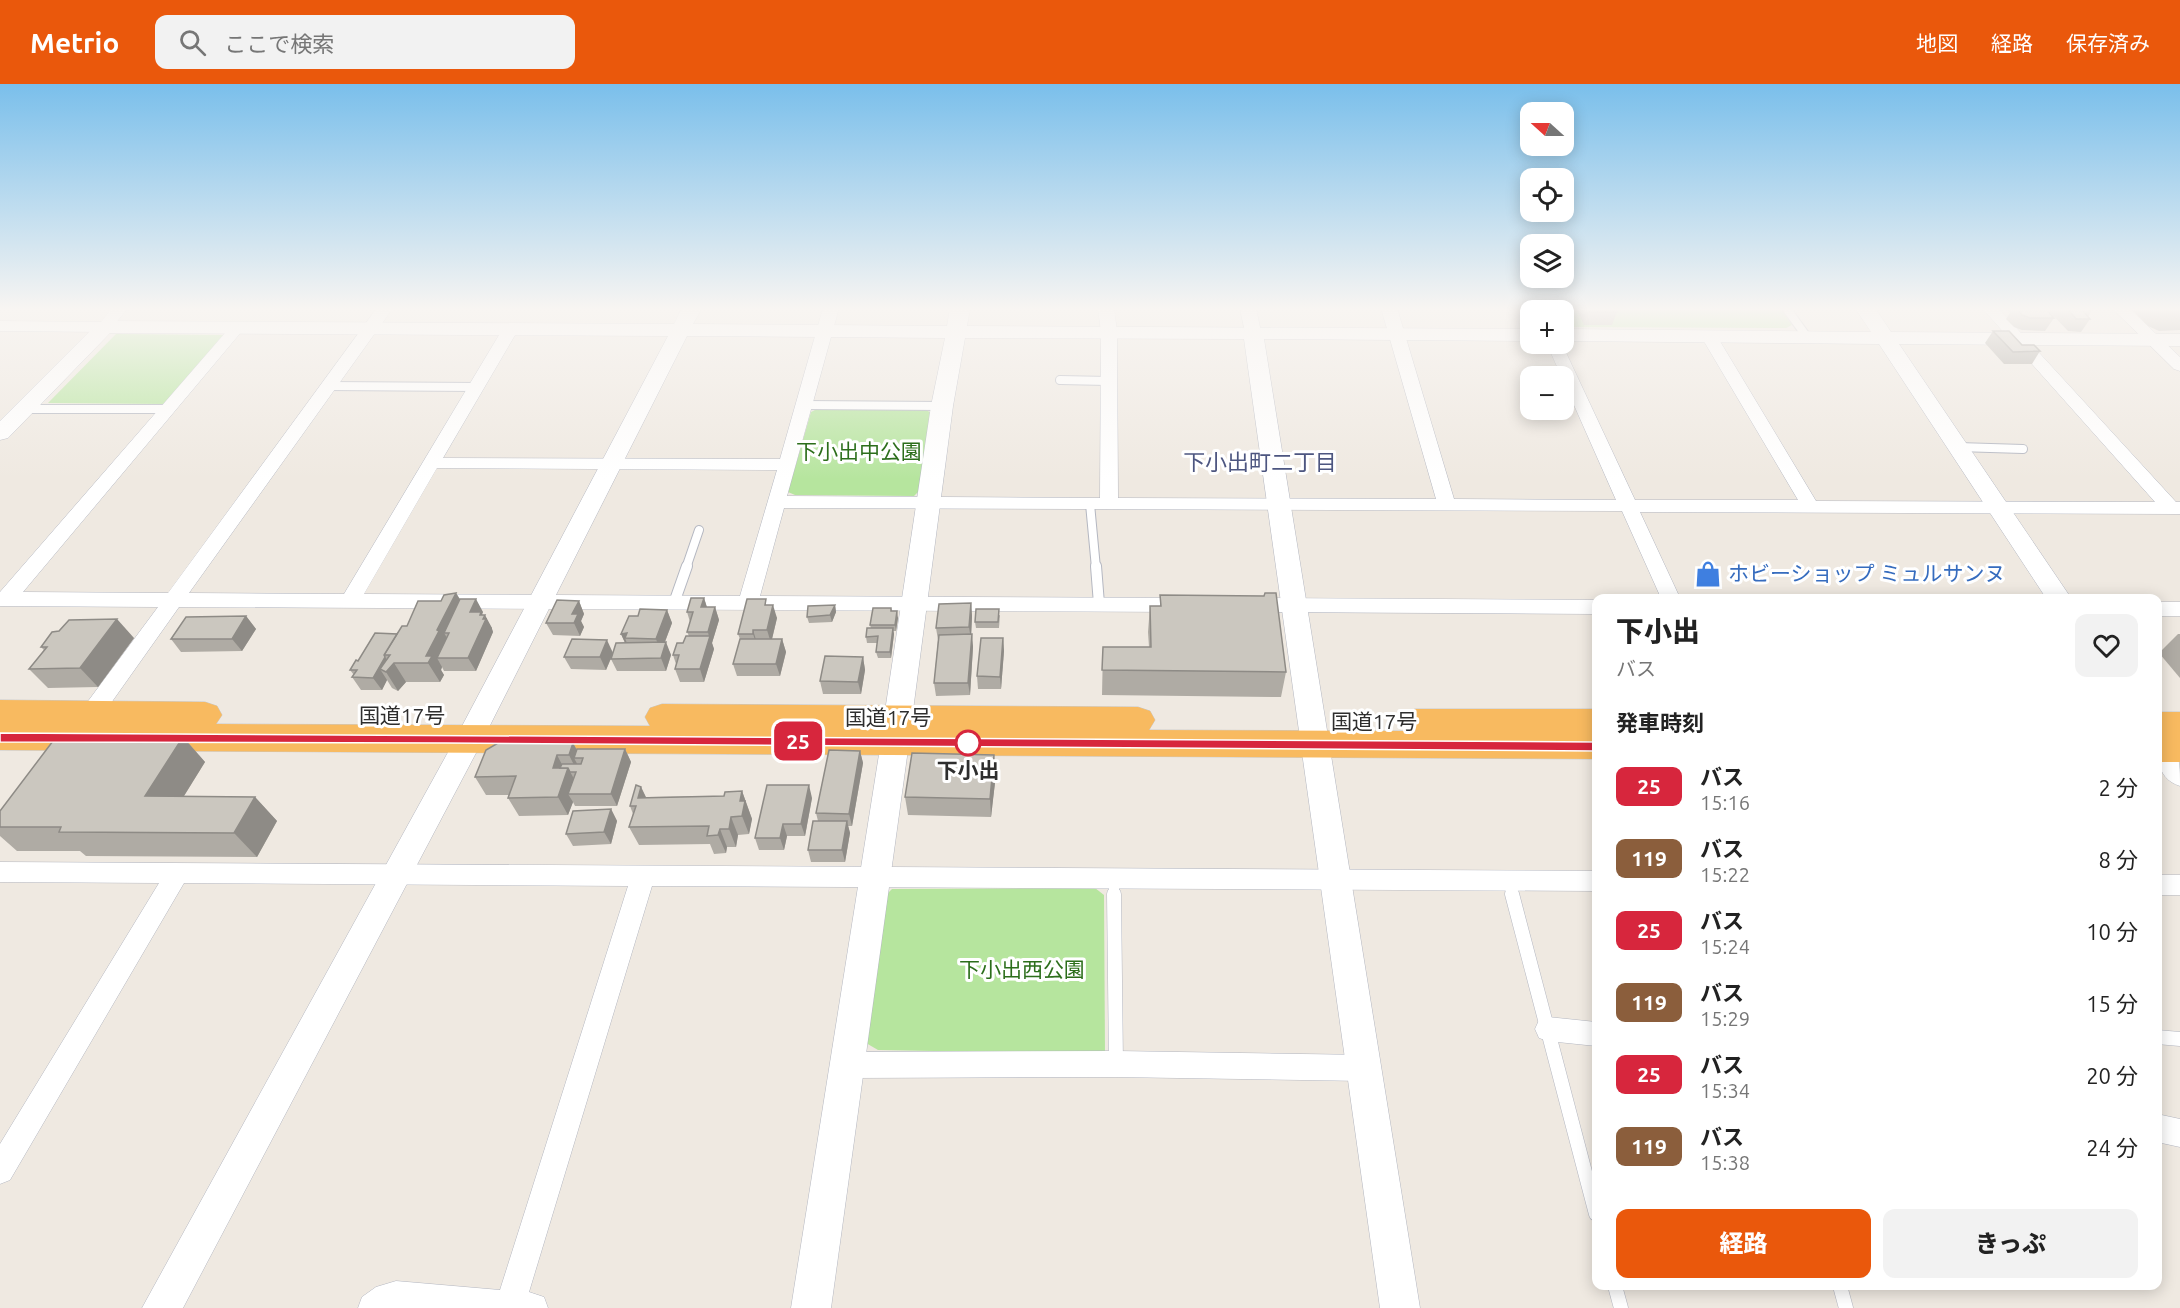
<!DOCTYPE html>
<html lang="ja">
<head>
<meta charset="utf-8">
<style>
  :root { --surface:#fff; --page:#f2f2f2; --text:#222; --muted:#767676; --accent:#ea580c }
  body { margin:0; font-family:Ubuntu,"Noto Sans JP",sans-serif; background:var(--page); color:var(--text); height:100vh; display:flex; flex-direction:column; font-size:22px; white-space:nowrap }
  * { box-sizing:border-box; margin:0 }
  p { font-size:20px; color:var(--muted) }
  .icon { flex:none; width:33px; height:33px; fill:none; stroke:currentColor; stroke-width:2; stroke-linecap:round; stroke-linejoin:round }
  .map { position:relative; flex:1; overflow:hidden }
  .sheet { position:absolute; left:1592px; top:510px; width:570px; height:696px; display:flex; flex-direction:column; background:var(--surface); border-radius:12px; box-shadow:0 3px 15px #0003 }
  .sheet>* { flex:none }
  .badge { padding:0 12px; border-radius:9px; font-size:21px; line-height:39px }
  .needle { width:39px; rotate:291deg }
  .fabs { position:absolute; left:1520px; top:18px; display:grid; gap:12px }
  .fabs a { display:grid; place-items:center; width:54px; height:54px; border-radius:12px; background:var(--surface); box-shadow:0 3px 15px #0003; font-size:30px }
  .map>.badge { position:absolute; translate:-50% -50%; box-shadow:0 0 0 3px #fff }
  h2 { padding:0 24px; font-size:22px; line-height:54px }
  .round { display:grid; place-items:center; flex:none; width:63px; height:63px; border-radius:12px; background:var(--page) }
  .headline { display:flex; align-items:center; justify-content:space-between; height:102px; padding:0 24px }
  h1 { font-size:28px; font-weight:800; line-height:45px }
  .button { display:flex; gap:12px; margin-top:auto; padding:12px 24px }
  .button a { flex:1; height:69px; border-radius:12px; background:var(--accent); color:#fff; font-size:24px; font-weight:800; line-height:69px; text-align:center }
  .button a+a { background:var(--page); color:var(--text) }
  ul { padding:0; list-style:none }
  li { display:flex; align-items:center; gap:18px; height:72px; padding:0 24px }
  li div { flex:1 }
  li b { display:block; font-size:22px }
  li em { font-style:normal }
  li .badge { min-width:66px; font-weight:700; text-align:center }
  header { display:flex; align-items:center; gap:36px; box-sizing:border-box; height:84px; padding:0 30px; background:var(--accent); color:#fff }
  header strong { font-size:28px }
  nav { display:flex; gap:33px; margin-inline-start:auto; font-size:21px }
  .search { width:420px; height:54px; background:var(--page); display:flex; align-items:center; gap:15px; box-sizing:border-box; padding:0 21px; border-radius:12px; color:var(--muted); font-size:22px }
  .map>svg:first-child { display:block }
</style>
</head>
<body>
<header>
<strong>Metrio</strong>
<div class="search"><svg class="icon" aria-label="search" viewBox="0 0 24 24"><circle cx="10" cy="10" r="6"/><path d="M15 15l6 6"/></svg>ここで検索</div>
<nav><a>地図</a><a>経路</a><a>保存済み</a></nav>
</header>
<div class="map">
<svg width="2180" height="1224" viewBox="0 0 2180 1224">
  <rect width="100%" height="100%" fill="#efe9e1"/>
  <!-- green -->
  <g fill="#b6e59e">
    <path d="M1551 224H1780L1792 241 1786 244 1567 243 1563 242V226H1552Z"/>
    <path d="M116 250 225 251 165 320 48 319Z"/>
    <path d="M817 325H925L931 329 919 407 914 412 795 411 788 408 811 328Z"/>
    <path d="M1095 804 1104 811 1105 970 878 966 866 959 884 813 892 805Z"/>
  </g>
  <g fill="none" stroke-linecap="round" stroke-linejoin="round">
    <!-- service-far2 casing -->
    <g stroke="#b4b7c1" stroke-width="10">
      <g id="service-far2">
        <path d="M1786 224 1807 253"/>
        <path d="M1060 296 1108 297"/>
        <path d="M328 302 477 303"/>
        <path d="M804 321 942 322"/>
        <path d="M24 325H168"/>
        <path d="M1958 363 2023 365"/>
        <path d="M1090 420 1096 484"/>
        <path d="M686 484 699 446"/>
      </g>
    </g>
    <!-- service-far1 casing -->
    <g stroke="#b4b7c1" stroke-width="12">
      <g id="service-far1">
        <path d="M1096 482 1099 520"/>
        <path d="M674 519 687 482"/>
        <path d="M1114 794V811"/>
        <path d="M1508 796 1512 811"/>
      </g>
    </g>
    <!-- service casing -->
    <g stroke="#b4b7c1" stroke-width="15">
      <g id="service">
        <path d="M1114 810 1116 980"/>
        <path d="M1512 810 1596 1130"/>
        <path d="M2157 953 2180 955"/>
        <path d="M1615 1202 1621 1224"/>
        <path d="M1840 1202 1846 1224"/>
      </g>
    </g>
    <!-- minor casing -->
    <g stroke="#b4b7c1" stroke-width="1">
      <g id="minor">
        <path d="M112 224H128L110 246 105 248 0 247V237L101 238Z"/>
        <path d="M377 224H393L189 509 344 510 502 246 510 241 518 246 443 374 780 375 823 224H839L787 412 1100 414 1101 248 1098 224H1114L1117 248 1118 414 1436 415 1381 224H1397L1454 415 1616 416 1547 260H1562L1635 416H1798L1702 254 1710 249 1718 254 1816 417 2155 418 1982 224H1998L2176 418H2180V430L1640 428 1680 514H1661L1622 427 784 424 760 512 1187 514 1194 516 1197 521 1194 526 1187 528 179 523 99 636 91 638 83 636 80 630 83 624 158 523 0 522V508L232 241H242L245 244 242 247 23 508 168 509ZM437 384 777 386 740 512 364 510Z"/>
        <path d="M1240 224H1256L1261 248 1258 251H1248L1245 248Z"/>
        <path d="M1532 224H1548L1549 226H1534Z"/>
        <path d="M2112 224H2129L2180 273V287L2174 285Z"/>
        <path d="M1249 514 1596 516V530L1249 528 1242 526 1239 521 1242 516Z"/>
        <rect x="2157" y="518" width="23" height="14"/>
        <path d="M0 778 1596 787V807L652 802 529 1208 544 1213 548 1224H358L362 1213 376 1203 396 1197 500 1206 628 802 184 799 10 1096 0 1100V1060L159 799 0 798Z"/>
        <rect x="2157" y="791" width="23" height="20"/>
        <path d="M1548 933 1596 938V962L1548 957 1539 954 1535 945 1539 936Z"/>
        <path d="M1116 967 1365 971 1374 975 1378 984 1374 993 1365 997 1116 993 848 994 839 990 835 981 839 972 848 968Z"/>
        <path d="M2157 1030 2180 1035V1063L2157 1058Z"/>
      </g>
    </g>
    <!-- tertiary casing -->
    <g stroke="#b4b7c1" stroke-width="1">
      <g id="tertiary">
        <path d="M682 224H702L693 240 947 242 950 224H970L967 242 1530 245V257L1264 255 1420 1224H1380L1244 255 965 254 953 322 912 634 908 641 898 645 888 641 884 634 931 322 945 254 687 252 476 669 183 1224H142L452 661 668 252 110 249 8 354 0 356V337L98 239 105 237 674 240Z"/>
        <path d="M1855 224H1875L1891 248 2180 250V262L1899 260 2071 514H2046L1879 260 1563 257V245L1871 248Z"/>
        <path d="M895 647 905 650 909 658 831 1224H791L881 658 885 650Z"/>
        <path d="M2157 647C2180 655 2180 680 2180 702 2155 694 2157 670 2157 647Z"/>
      </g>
    </g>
    <!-- trunk casing -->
    <g stroke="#c9c9c9" stroke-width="1">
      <g id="trunk">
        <path d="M0 616 205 618 217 622 222 631 216 640 650 642 645 633 650 624 662 620 1138 623 1150 627 1155 636 1149 646 1404 647 1398 638 1403 629 1415 625H1596V675L0 666Z"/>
        <rect x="2157" y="628" width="23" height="50"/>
      </g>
    </g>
    <!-- service-far2 -->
    <use href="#service-far2" stroke="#fff" stroke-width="8"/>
    <!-- service-far1 -->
    <use href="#service-far1" stroke="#fff" stroke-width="10"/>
    <!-- service -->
    <use href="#service" stroke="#fff" stroke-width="14"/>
    <!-- minor -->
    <use href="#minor" fill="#fff" fill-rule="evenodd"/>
    <!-- tertiary -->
    <use href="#tertiary" fill="#fff" fill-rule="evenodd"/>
    <!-- trunk -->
    <use href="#trunk" fill="#f8ba60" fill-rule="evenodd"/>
  </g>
  <!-- wall -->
  <g fill="#afaba4">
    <path d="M1576 224H1614L1617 228 1612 241H1584Z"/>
    <path d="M2006 224H2045L2054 234 2045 247 2022 246 2014 243 2006 235 2010 229Z"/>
    <path d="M2046 224H2090L2092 226 2088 233 2090 235 2081 248 2068 247Z"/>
    <path d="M2130 224H2180V246L2159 247 2148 242Z"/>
    <path d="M1993 247 2022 261 2040 267 2032 280H2004L1985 259Z"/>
    <path d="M456 509 460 515 483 528 482 531 492 544V545L493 548 476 587H444L442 583 441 586 444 591 440 598H406L398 607 392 604 387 596 382 606H361L352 593 354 591 350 586 358 577 441 517Z"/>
    <path d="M1160 511 1286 588 1281 613 1102 611 1103 563H1149L1148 548 1150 522H1160Z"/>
    <path d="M704 514 707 523H715L719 536 712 559 714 565 704 598H680L675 585 676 580 673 571 689 552 687 548 690 538 687 528Z"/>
    <path d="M579 517 584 530 581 537 584 543 580 552 553 551 546 539Z"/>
    <path d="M971 519 972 532 971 550 973 563 970 611 936 612 934 599 938 556 936 544Z"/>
    <path d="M768 521 777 534 772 555H782L786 568 780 592H737L733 580 740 555 738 550Z"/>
    <path d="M835 521 836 528 832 538 809 539 807 533Z"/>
    <path d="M891 524 892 527 898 534 896 547H893L894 550 891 574H878L876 568 878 559H867L866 553 871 544 870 541Z"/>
    <path d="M667 526 672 539 665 558 671 571 666 587H617L611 575 613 570 606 586 571 585 564 573 613 569 625 559 621 550 638 532Z"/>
    <path d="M1000 531 999 544H976L975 538Z"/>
    <path d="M246 532 256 545 242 567 181 568 171 555Z"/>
    <path d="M2178 550H2180V594L2159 569Z"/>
    <path d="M134 554 98 603 48 604 29 585 44 566 41 563Z"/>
    <path d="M1003 554 1004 567 1001 605H978L977 592Z"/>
    <path d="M863 573 865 586 861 610H823L820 597Z"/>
    <path d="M183 653 205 678 184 712 255 713 277 737 257 773 86 772 80 767H17L0 752V727Z"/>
    <path d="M573 659 577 666 625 665 631 678 617 722H575L573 718 568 731 519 732 508 714 509 711H486L475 693Z"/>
    <path d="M860 667 863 679 852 742H848L850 749 845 778H811L808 766 818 737 816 729Z"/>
    <path d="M996 690 991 733 908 731 905 713Z"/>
    <path d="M641 703 646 713 724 712 742 707 752 735 749 750 738 751 736 763H727L726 769 714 770 710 760 639 761 629 743 633 730 630 722Z"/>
    <path d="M812 714 805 752H787L784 766H759L755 754Z"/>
    <path d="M611 725 617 737 611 760 573 762 566 750Z"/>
  </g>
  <!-- shaded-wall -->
  <g fill="#8e8b86">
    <path d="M456 509 467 528 444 549 451 560 437 574 442 583 441 586 444 591 440 598 428 579 426 572 437 546Z"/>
    <path d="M704 514 708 527 701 523Z"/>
    <path d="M476 515 483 528 482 530 484 534 485 531 492 544V545L493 548 476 587 468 574 470 528Z"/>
    <path d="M579 517 584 530 581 537 584 543 580 552 574 539 572 530Z"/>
    <path d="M971 519 972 532 971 556 969 543Z"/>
    <path d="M773 521 777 534 771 559 767 546Z"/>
    <path d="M835 521 836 528 832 538 830 531Z"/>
    <path d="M715 523 719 536 712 559 714 565 704 598 700 585 709 553 708 548Z"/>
    <path d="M667 526 672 539 661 568 656 555Z"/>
    <path d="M897 527 898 534 896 547 895 541Z"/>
    <path d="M246 532 256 545 242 567 232 555Z"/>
    <path d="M117 535 134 554 98 603 80 584Z"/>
    <path d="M893 544 894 550 891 574 890 568Z"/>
    <path d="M753 546 757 559V562L753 550Z"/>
    <path d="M627 549 625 554 628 562 627 563 621 550Z"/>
    <path d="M972 550 973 563 970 611 968 599Z"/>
    <path d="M1003 554 1004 567 1001 605 1000 593Z"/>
    <path d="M782 555 786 568 780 592 776 580Z"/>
    <path d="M607 556 613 569 606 586 600 573Z"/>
    <path d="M666 558 671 571 666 587 661 574Z"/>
    <path d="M385 573 391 582 394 579 406 598 398 607 386 588 380 585 387 596 382 606 373 594Z"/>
    <path d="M863 573 865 586 861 610 858 598Z"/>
    <path d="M183 653 205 678 169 736 145 712Z"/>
    <path d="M573 659 581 674H574L580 685 578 689 569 671Z"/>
    <path d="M625 665 631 678 617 722 611 710Z"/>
    <path d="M860 667 863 679 852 742 849 730Z"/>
    <path d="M557 671 566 688 568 684 578 702 568 710 573 718 568 731 558 713 553 684Z"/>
    <path d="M994 671 996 690 991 733 990 715Z"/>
    <path d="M809 701 812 714 805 752 801 740Z"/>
    <path d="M641 703 650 722 638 714Z"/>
    <path d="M742 707 752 735 749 750 742 732 740 717Z"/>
    <path d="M255 713 277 737 257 773 234 749Z"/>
    <path d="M611 725 617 737 611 760 604 748Z"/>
    <path d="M731 733 738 751 736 763 729 745Z"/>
    <path d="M847 737 850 749 845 778 842 766Z"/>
    <path d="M783 740 787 752 784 766 780 754Z"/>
    <path d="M720 745 727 763 726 769 718 751Z"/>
  </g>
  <!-- building -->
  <g fill="#cbc7bf" stroke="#8e8b86" stroke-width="1.5">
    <path d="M1587 224H1614L1617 228H1589Z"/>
    <path d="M2016 224H2045L2054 234H2030L2022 231Z"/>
    <path d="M2067 224H2090L2092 226H2082L2090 235H2076Z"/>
    <path d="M1993 247H2009L2022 261H2034L2040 267 2013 268Z"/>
    <path d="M456 509 437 546 439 547 426 572H432L428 579H394L386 588 380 585 390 571H384L402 542H407L418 517H441L444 511Z"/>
    <path d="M1265 509H1276L1286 588 1102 586 1103 563H1151L1150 522H1161L1160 511 1264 512Z"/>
    <path d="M691 514H704L701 523H715L708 548H687L693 528H687Z"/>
    <path d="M460 515H476L470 528H481L480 531H485L483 535H486L468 574H437L449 549H444Z"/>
    <path d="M747 515H766L765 521H773L767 546H753V550H738Z"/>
    <path d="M557 516 579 517 572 530H578L574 539H546Z"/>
    <path d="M971 519 969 543 936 544 939 520Z"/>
    <path d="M835 521 830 531 807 533 808 522Z"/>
    <path d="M873 524H891V527H897L895 541H870Z"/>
    <path d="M640 525 667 526 656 555 625 554 627 549 621 550 629 532H638Z"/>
    <path d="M976 525H999L998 538H975Z"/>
    <path d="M246 532 232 555H171L186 533Z"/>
    <path d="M117 535 80 584 29 585 47 563H41L52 548 59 547 69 536Z"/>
    <path d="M867 544H893L890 568H876L878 552 866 553Z"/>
    <path d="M375 549 397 550 384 571 385 573 373 594 352 593 357 586H350L356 576 358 577Z"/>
    <path d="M972 550 968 599H934L939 551Z"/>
    <path d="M686 552H710L700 585H675L679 571H673L677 559H683Z"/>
    <path d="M981 554H1003L1000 593 977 592Z"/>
    <path d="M572 555 607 556 600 573H564Z"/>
    <path d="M740 555H782L776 580H733Z"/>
    <path d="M666 558 661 574 611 575 616 559Z"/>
    <path d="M825 572 863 573 858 598 820 597Z"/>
    <path d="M56 653H183L145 712 255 713 234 749 59 748 61 743H0V727Z"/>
    <path d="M498 659H573L569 671H557L553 684H568L558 713 508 714 516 692 475 693 486 666Z"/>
    <path d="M577 665H625L611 710H568L576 688H570L568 684H560L562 680H581L583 674H574Z"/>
    <path d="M829 666 860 667 849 730 816 729Z"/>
    <path d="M912 669 994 671 990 715 905 713Z"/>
    <path d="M636 701 641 703 638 714 724 712 725 708 742 707 740 717H745L742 732 731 733 729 745H720L718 751 707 752 709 742 629 743 636 722H630Z"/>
    <path d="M767 701H809L801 740H783L780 754H755Z"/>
    <path d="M611 725 604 748 566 750 573 727Z"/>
    <path d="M813 737H847L842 766H808Z"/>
  </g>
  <!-- sky -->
  <linearGradient id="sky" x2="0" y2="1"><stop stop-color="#7abfeb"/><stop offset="0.57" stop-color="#f8f5f2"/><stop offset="1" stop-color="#f8f5f2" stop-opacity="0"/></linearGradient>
  <rect width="2180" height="395" fill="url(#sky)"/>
  <!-- line -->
  <path fill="#d7263d" stroke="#fff" stroke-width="1.5" d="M0 649 1596 658 1602 662 1596 667 446 659 0 658Z"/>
  <!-- icons -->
  <defs>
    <g id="shop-bare" transform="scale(2.07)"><path d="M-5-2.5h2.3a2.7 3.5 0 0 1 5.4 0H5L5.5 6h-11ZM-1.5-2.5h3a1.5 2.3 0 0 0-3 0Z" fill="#3f7fe0" stroke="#fff" stroke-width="2.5" paint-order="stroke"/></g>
  </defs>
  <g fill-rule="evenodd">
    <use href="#shop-bare" x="1708" y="490"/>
  </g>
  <!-- markers -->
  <circle fill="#fff" stroke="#d7263d" stroke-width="3" cx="968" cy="659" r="12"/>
  <g text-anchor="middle" stroke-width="6" stroke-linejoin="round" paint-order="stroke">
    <!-- park labels -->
    <g font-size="21" fill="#2c6e1b" stroke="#fff">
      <text x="859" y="375">下小出中公園</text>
      <text x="1022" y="893">下小出西公園</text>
    </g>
    <!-- shop labels -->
    <g font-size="21" fill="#366cbe" stroke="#fff" text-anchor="start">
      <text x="1728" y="497">ホビーショップ ミュルサンヌ</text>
    </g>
    <!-- street labels -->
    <g font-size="21" fill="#2e2e2e" stroke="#fff">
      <text x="402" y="639">国道17号</text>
      <text x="888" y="641">国道17号</text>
      <text x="1374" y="645">国道17号</text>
    </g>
    <!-- stop labels -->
    <g font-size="21" font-weight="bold" fill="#2e2e2e" stroke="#fff">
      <text x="968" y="694">下小出</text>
    </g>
    <!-- neighbourhood labels -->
    <g font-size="22" fill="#4d5680" stroke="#fff">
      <text x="1260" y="386">下小出町二丁目</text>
    </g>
  </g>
</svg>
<div class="fabs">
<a><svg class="needle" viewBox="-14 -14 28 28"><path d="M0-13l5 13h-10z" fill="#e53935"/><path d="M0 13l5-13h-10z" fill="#767676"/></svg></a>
<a><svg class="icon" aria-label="locate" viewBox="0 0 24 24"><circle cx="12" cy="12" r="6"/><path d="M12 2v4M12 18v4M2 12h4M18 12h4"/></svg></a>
<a><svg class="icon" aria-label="layers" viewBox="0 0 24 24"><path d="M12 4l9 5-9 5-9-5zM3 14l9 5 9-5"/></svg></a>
<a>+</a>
<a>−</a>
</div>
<b class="badge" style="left:798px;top:657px;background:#d7263d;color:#fff">25</b>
<section class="sheet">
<div class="headline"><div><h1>下小出</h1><p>バス</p></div><a class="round"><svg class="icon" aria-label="heart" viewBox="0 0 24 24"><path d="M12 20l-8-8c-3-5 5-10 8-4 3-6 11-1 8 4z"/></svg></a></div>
<h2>発車時刻</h2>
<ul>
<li><span class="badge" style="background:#d7263d;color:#fff">25</span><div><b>バス</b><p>15:16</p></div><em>2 分</em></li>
<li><span class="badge" style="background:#8b5e3c;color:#fff">119</span><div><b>バス</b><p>15:22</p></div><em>8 分</em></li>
<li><span class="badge" style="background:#d7263d;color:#fff">25</span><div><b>バス</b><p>15:24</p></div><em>10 分</em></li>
<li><span class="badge" style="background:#8b5e3c;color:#fff">119</span><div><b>バス</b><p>15:29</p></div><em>15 分</em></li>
<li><span class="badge" style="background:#d7263d;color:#fff">25</span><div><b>バス</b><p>15:34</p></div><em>20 分</em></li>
<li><span class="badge" style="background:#8b5e3c;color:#fff">119</span><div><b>バス</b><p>15:38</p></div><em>24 分</em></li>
</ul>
<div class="button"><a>経路</a><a>きっぷ</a></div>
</section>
</div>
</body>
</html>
